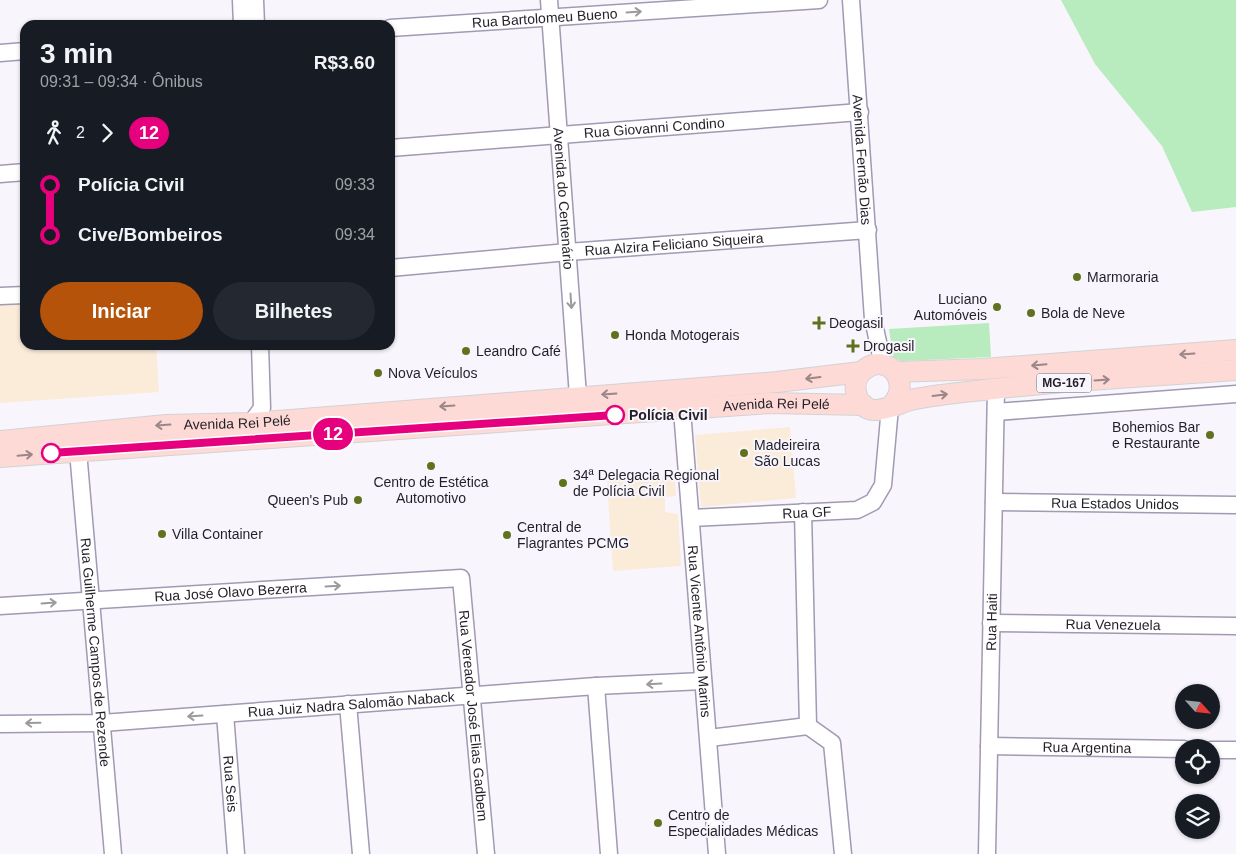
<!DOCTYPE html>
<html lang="pt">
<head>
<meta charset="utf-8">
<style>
  :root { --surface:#171b24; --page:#242831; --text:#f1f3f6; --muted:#9ea1a6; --accent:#b45309 }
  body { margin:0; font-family:Helvetica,sans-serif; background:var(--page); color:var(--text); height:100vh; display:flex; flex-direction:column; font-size:19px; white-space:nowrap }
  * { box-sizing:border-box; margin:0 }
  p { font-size:16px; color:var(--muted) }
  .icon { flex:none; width:28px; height:28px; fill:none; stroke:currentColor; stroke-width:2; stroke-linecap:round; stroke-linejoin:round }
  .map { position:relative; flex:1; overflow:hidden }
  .drawer { position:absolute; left:20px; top:20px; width:375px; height:330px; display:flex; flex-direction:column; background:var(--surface); border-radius:15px; box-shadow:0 1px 4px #0004 }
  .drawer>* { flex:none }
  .badge { padding:0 10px; border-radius:16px; font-size:18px; line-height:32px }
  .needle { width:32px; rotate:117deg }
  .controls { position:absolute; left:1175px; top:684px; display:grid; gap:10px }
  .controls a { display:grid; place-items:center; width:45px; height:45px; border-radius:50%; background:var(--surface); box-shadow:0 1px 4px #0004; font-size:25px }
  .map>.badge { position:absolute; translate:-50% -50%; box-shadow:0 0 0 2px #fff }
  .legs { display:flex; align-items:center; gap:8px; height:55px; padding:0 20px; font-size:16px }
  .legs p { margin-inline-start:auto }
  .headline { display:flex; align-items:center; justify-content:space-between; height:85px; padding:0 20px }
  h1 { font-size:28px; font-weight:700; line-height:38px }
  .button { display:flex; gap:10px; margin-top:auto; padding:10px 20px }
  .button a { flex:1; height:58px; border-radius:30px; background:var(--accent); color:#fff; font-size:20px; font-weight:700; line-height:58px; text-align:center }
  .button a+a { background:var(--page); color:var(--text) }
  ul { padding:0 20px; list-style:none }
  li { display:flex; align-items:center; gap:18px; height:50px; font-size:19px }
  li i { display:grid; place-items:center; width:8px; height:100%; margin:0 6px; background:currentColor }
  li i::after { content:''; width:12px; height:12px; margin:-6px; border:4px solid; border-radius:50%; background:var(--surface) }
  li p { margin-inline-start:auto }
  li:first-child i { background:linear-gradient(#0000 50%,currentColor 0) }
  li:last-child i { background:linear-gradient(currentColor 50%,#0000 0) }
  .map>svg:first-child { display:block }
</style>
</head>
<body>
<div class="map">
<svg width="1236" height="854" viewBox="0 0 1236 854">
  <rect width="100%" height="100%" fill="#f8f6fc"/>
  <!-- commercial -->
  <g fill="#fbebd9">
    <path d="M25 300V345H156L159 392 0 403V302Z"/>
    <path d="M790 427 796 498 701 507 695 435Z"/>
    <path d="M675 477 676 496 665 497V512L678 514 681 566 613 571 607 481Z"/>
  </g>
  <!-- green -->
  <g fill="#b8ebbd">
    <path d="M1061 0H1236V207L1192 212 1162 146 1095 64Z"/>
    <path d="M989 323 991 357 901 361 893 357 889 329Z"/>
  </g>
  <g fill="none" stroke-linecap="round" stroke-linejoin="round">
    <!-- minor casing -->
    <g stroke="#a299b2" stroke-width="19">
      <g id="minor">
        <path d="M241 0 242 25"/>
        <path d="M255 0 256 25"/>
        <path id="s1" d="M549 0 578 396"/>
        <path id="s2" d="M851 0 873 319 883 365"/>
        <path id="s3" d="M390 28 819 0"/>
        <path d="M0 53 25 51"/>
        <path id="s4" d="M390 148 860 112"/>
        <path d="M0 174 25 172"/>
        <path id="s5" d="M390 268 568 252 868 230"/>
        <path d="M0 296 25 295"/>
        <path id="s6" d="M682 410 717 854"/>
        <path d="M996 412 1236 394"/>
        <path d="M251 423 262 408 260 345"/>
        <path id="s7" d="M78 451 113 854"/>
        <path id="s8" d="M994 502 1236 505"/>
        <path d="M803 512 808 726"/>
        <path id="s9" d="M691 518 857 510 873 502 883 485 890 407"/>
        <path id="s10" d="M0 606 461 578 486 854"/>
        <path id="s11" d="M991 623 1236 626"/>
        <path d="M596 686 609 854"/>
        <path d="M348 704 361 854"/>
        <path id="s12" d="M225 714 236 854"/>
        <path id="s13" d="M0 724 102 723 596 686 703 681"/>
        <path d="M808 726 832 743 843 854"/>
        <path d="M709 738 808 726"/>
        <path id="s14" d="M989 746 1184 749"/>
        <path d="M1211 750H1236"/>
        <path id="s15" d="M987 854 996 388"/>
      </g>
    </g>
    <!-- major casing -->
    <g stroke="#d3d2d4" stroke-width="22">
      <g id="major">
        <path d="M895 372 983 369 1236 350"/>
        <path d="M892 405C913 382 887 351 864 370 849 381 855 410 875 410 887 410 900 403 911 400 938 394 967 392 994 389 1074 379 1156 376 1236 370"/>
        <path id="s16" d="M0 441 166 425 251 423 777 382 861 372"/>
        <path id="s17" d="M0 457 769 403 864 405"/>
      </g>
    </g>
    <!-- minor -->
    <use href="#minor" stroke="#fff" stroke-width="16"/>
    <!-- major -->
    <use href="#major" stroke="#fddad6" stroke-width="20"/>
  </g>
  <!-- one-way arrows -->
  <defs><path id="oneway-shaft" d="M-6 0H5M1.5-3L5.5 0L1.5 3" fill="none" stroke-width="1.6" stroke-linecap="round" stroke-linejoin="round" transform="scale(1.25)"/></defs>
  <g stroke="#9c9a9f">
    <use href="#oneway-shaft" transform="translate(634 12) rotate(-4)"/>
    <use href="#oneway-shaft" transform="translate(571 301) rotate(86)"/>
    <use href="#oneway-shaft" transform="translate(333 586) rotate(-3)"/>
    <use href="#oneway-shaft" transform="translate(49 603) rotate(-4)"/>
    <use href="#oneway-shaft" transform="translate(654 684) rotate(177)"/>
    <use href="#oneway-shaft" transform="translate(195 716) rotate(176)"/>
    <use href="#oneway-shaft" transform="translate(33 723) rotate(179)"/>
  </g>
  <g stroke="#9b8688">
    <use href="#oneway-shaft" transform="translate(1187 354) rotate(176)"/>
    <use href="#oneway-shaft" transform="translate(1039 365) rotate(175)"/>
    <use href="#oneway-shaft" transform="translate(813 378) rotate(173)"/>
    <use href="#oneway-shaft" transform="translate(1102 380) rotate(-4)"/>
    <use href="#oneway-shaft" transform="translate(609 394) rotate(176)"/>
    <use href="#oneway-shaft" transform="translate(940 395) rotate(-7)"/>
    <use href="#oneway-shaft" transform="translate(447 406) rotate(176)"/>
    <use href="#oneway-shaft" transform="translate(163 425) rotate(176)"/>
    <use href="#oneway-shaft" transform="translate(25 455) rotate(-5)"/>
  </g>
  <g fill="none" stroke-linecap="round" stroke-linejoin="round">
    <!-- line-1 casing -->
    <g stroke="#fff" stroke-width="11">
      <path id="line-1" d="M51 453 615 415"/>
    </g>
    <!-- line-1 -->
    <use href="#line-1" stroke="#e6007e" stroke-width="8"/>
  </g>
  <!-- markers -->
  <g fill="#61721f" stroke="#f8f6fc" stroke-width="2">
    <circle cx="1077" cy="277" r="5"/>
    <circle cx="997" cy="307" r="5"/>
    <circle cx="1031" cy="313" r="5"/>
    <path d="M816.5 315.5h5v5h5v5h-5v5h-5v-5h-5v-5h5z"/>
    <circle cx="615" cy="335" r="5"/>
    <path d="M850.5 338.5h5v5h5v5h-5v5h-5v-5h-5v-5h5z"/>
    <circle cx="466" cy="351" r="5"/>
    <circle cx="378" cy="373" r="5"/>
    <circle cx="1210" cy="435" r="5"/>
    <circle cx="744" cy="453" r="5"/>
    <circle cx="431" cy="466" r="5"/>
    <circle cx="563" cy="483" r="5"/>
    <circle cx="358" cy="500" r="5"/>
    <circle cx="162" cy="534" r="5"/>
    <circle cx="507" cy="535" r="5"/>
    <circle cx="658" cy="823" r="5"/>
  </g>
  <g fill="#fff" stroke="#e6007e" stroke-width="2.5">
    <circle cx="615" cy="415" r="9"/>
    <circle cx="51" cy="453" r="9"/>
  </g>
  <g text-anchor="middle" stroke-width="4" stroke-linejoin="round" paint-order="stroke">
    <!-- shield labels -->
    <rect fill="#f8f6fc" stroke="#636068" stroke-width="1" x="1036.5" y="373.5" width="55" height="19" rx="4"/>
    <g font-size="12" font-weight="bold" fill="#231f29">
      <text x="1064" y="387">MG-167</text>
    </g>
    <!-- street labels -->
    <g font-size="14" fill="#231f29" stroke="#f8f6fc">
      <text dy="5" stroke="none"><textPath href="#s3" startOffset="155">Rua Bartolomeu Bueno</textPath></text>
      <text dy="5" stroke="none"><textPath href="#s4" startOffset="265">Rua Giovanni Condino</textPath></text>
      <text dy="5" stroke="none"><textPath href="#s2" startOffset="160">Avenida Fernão Dias</textPath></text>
      <text dy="5" stroke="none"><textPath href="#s1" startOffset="199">Avenida do Centenário</textPath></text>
      <text dy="5" stroke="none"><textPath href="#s5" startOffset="285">Rua Alzira Feliciano Siqueira</textPath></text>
      <text dy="5" stroke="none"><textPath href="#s17" startOffset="778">Avenida Rei Pelé</textPath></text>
      <text dy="5" stroke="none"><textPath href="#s16" startOffset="238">Avenida Rei Pelé</textPath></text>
      <text dy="5" stroke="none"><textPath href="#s8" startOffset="121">Rua Estados Unidos</textPath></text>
      <text dy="5" stroke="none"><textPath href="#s9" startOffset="116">Rua GF</textPath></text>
      <text dy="5" stroke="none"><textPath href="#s10" startOffset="231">Rua José Olavo Bezerra</textPath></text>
      <text dy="5" stroke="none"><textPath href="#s15" startOffset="232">Rua Haiti</textPath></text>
      <text dy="5" stroke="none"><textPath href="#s11" startOffset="122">Rua Venezuela</textPath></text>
      <text dy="5" stroke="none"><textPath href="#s6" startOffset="222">Rua Vicente Antônio Marins</textPath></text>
      <text dy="5" stroke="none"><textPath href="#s7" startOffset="202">Rua Guilherme Campos de Rezende</textPath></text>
      <text dy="5" stroke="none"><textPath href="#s13" startOffset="352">Rua Juiz Nadra Salomão Naback</textPath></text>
      <text dy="5" stroke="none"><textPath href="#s10" startOffset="600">Rua Vereador José Elias Gadbem</textPath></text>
      <text dy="5" stroke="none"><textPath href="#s14" startOffset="98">Rua Argentina</textPath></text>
      <text dy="5" stroke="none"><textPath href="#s12" startOffset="70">Rua Seis</textPath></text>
    </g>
    <!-- poi labels -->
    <g font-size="14" fill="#231f29" stroke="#f8f6fc" text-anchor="start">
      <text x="1087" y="282">Marmoraria</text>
      <text x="987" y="304" text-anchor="end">Luciano<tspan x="987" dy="16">Automóveis</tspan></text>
      <text x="1041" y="318">Bola de Neve</text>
      <text x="829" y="328">Deogasil</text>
      <text x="625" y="340">Honda Motogerais</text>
      <text x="863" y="351">Drogasil</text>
      <text x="476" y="356">Leandro Café</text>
      <text x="388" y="378">Nova Veículos</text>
      <text x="1200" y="432" text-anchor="end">Bohemios Bar<tspan x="1200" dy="16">e Restaurante</tspan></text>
      <text x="754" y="450">Madeireira<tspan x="754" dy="16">São Lucas</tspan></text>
      <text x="573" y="480">34ª Delegacia Regional<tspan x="573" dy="16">de Polícia Civil</tspan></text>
      <text x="431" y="487" text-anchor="middle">Centro de Estética<tspan x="431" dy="16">Automotivo</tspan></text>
      <text x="348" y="505" text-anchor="end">Queen's Pub</text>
      <text x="517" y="532">Central de<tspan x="517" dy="16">Flagrantes PCMG</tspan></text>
      <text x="172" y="539">Villa Container</text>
      <text x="668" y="820">Centro de<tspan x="668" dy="16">Especialidades Médicas</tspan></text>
    </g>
    <!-- stop labels -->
    <g font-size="14" font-weight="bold" fill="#231f29" stroke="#f8f6fc" text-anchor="start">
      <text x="629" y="420">Polícia Civil</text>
    </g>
  </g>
</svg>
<div class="controls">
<a><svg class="needle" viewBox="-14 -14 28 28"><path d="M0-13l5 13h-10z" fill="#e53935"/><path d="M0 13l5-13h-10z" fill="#9ea1a6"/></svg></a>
<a><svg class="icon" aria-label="locate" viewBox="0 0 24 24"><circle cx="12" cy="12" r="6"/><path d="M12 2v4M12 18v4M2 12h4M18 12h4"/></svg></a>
<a><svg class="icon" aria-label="layers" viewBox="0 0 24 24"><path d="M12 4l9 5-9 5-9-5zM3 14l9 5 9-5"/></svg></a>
</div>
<b class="badge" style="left:333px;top:434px;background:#e6007e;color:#fff">12</b>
<section class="drawer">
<div class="headline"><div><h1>3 min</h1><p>09:31 – 09:34 · Ônibus</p></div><b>R$3.60</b></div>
<div class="legs"><svg class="icon" aria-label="walk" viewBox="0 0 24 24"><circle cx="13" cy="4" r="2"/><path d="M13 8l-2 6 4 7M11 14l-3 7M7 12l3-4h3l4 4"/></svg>2<svg class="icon" aria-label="forward" viewBox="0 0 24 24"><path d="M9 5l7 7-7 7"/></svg><b class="badge" style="background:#e6007e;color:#fff">12</b></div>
<ul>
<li><i style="color:#e6007e"></i><b>Polícia Civil</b><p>09:33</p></li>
<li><i style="color:#e6007e"></i><b>Cive/Bombeiros</b><p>09:34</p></li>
</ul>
<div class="button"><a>Iniciar</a><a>Bilhetes</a></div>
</section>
</div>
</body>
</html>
